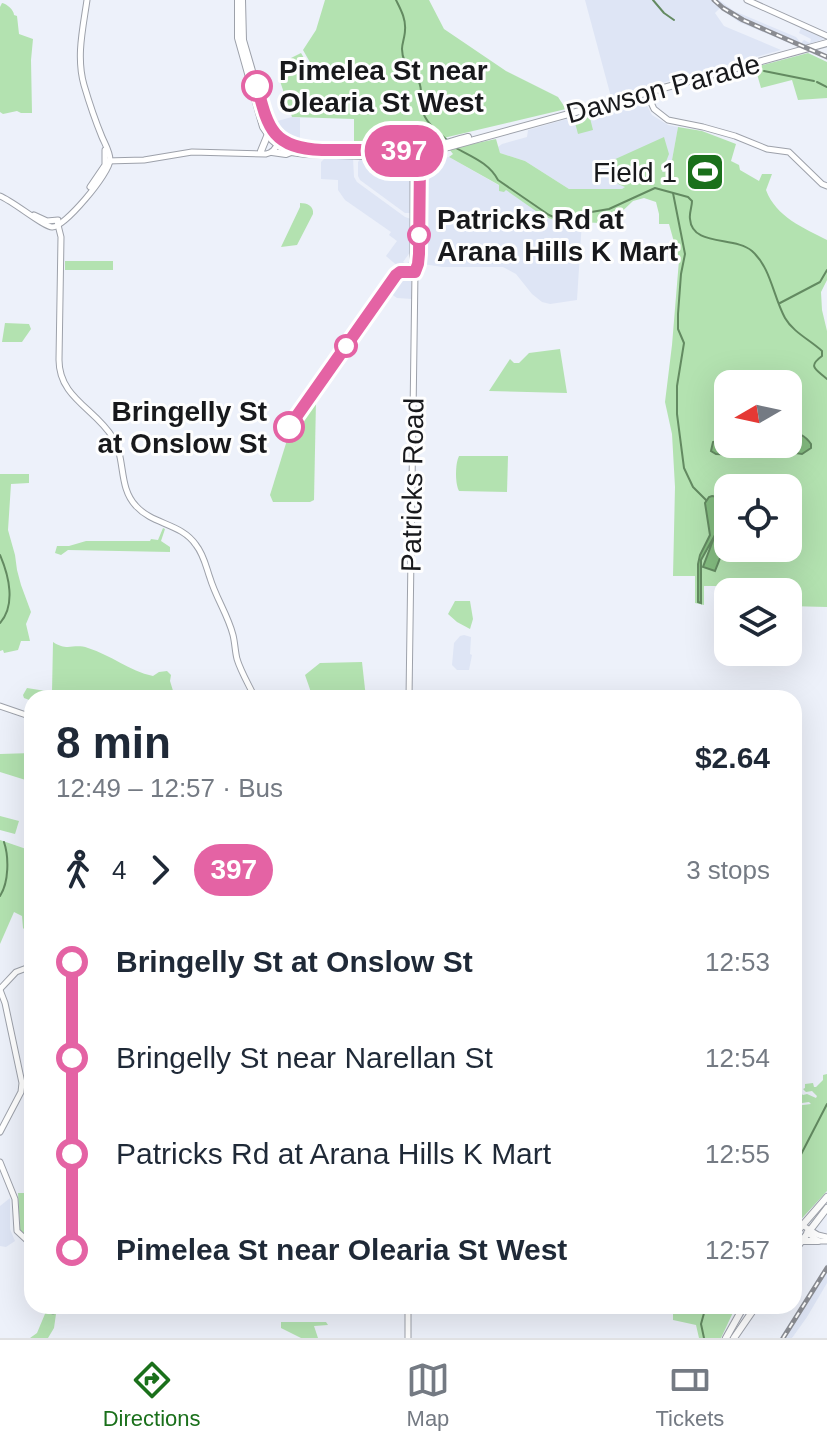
<!DOCTYPE html>
<html lang="en">
<head>
<meta charset="utf-8">
<style>
  :root { --surface:#fff; --page:#f2f2f3; --text:#1f2937; --muted:#747a83; --line:#e0e1e3; --accent:#1a701b }
  body { margin:0; font-family:Helvetica,sans-serif; background:var(--page); color:var(--text); height:100vh; display:flex; flex-direction:column; font-size:30px; white-space:nowrap }
  * { box-sizing:border-box; margin:0 }
  p { font-size:26px; color:var(--muted) }
  .icon { flex:none; width:44px; height:44px; fill:none; stroke:currentColor; stroke-width:2; stroke-linecap:round; stroke-linejoin:round }
  .map { position:relative; flex:1; overflow:hidden }
  .sheet { position:absolute; left:24px; top:690px; width:778px; height:624px; display:flex; flex-direction:column; background:var(--surface); border-radius:24px; box-shadow:0 8px 32px #0002 }
  .sheet>* { flex:none }
  .badge { padding:0 16px; border-radius:26px; font-size:28px; line-height:52px }
  .needle { width:52px; rotate:261deg }
  .tools { position:absolute; left:714px; top:370px; display:grid; gap:16px }
  .tools a { display:grid; place-items:center; width:88px; height:88px; border-radius:16px; background:var(--surface); box-shadow:0 8px 32px #0002; font-size:40px }
  .map>.badge { position:absolute; translate:-50% -50%; box-shadow:0 0 0 4px #fff }
  .legs { display:flex; align-items:center; gap:12px; height:88px; padding:0 32px; font-size:26px }
  .legs p { margin-inline-start:auto }
  .head { display:flex; align-items:center; justify-content:space-between; height:136px; padding:0 32px }
  h1 { font-size:44px; font-weight:600; line-height:60px }
  ul { padding:0 32px; list-style:none }
  li { display:flex; align-items:center; gap:28px; height:96px; font-size:30px }
  li i { display:grid; place-items:center; width:12px; height:100%; margin:0 10px; background:currentColor }
  li i::after { content:''; width:20px; height:20px; margin:-10px; border:6px solid; border-radius:50%; background:var(--surface) }
  li p { margin-inline-start:auto }
  li:first-child i { background:linear-gradient(#0000 50%,currentColor 0) }
  li:last-child i { background:linear-gradient(currentColor 50%,#0000 0) }
  .tabs { display:flex; justify-content:space-around; align-items:center; height:112px; border-top:2px solid var(--line); background:var(--surface); font-size:22px; color:var(--muted) }
  .tabs a { display:grid; justify-items:center; gap:4px }
  .tabs .on { color:var(--accent) }
  .map>svg:first-child { display:block }
</style>
</head>
<body>
<div class="map">
<svg width="827" height="1338" viewBox="0 0 827 1338">
  <rect width="100%" height="100%" fill="#edf1fa"/>
  <!-- built -->
  <g fill="#dee5f5">
    <path d="M585 0H719L734 11 796 37 801 43 804 40 810 43 811 39 799 33 801 28 824 39 797 48 799 45H794L739 22 720 8 715 13 724 26 781 50 611 97Z"/>
    <path d="M641 98 644 100 652 115 668 125 678 127 670 171 661 172 622 189H569L525 161 500 153 498 147 502 144 527 137 528 130Z"/>
    <path d="M292 117 300 118V145L283 136 270 123Z"/>
    <path d="M326 157 353 158 354 177 357 182 405 217 411 219V251L403 262 406 264 410 261 409 268H400L386 256 397 241 389 235 391 232 345 200 338 190V180L321 179V162Z"/>
    <path d="M449 157 500 186 582 221 577 300 550 304 542 302 532 294 516 274 503 267H442L423 264V190L426 165 430 159Z"/>
    <path d="M361 158 406 159 410 162V213H405L360 180 358 176V162Z"/>
    <path d="M399 275H407L411 277 412 299 397 298 387 291Z"/>
    <path d="M464 635 471 637 470 654 472 655 469 670H457L452 665 454 643 460 636Z"/>
    <path d="M10 1198V1229L15 1241 6 1247 0 1246V1206Z"/>
    <path d="M827 1264V1283L807 1317 792 1338H780Z"/>
  </g>
  <!-- green -->
  <g fill="#b3e2b0" fill-rule="evenodd">
    <path d="M325 0H429L444 29 506 71 558 97 566 109 418 144C399 152 374 148 354 147V119L292 117 280 81 291 75 285 61 301 53 304 58 295 63 299 70 311 64 303 50 316 30Z"/>
    <path d="M2 3C7 4 14 10 14 15L17 16 19 34 33 39 31 60 32 113H21L17 111 3 114 0 112V7Z"/>
    <path d="M808 53 827 62V98L798 100 792 80 761 88 755 67Z"/>
    <path d="M589 114 593 130 578 134 574 119Z"/>
    <path d="M678 127 702 131 736 144 731 161 739 165 740 170 759 181 762 174H772L766 190C776 217 804 228 827 240V280L821 292 822 310 827 331V607L788 606V592H762V588H754L730 579 719 586H704V605L695 603V576H673L675 487 672 434 665 402 672 345 679 260 669 224H659V214L656 202 644 198 633 201 614 219 600 223 557 221 543 216 506 190 504 192 499 191V185L449 157 453 154 449 149 496 139 500 153 525 161 569 189H622L625 187 618 184 611 161 664 137 669 154 662 172 670 171ZM728 384H788V444H728ZM728 488H788V548H728Z"/>
    <path d="M300 203C307 203 314 206 313 214L297 245 281 247 300 207Z"/>
    <rect x="65" y="261" width="48" height="9"/>
    <path d="M5 323 29 324 31 329 22 342H2Z"/>
    <path d="M560 349 567 393 489 391 510 359 514 363H519L529 353Z"/>
    <path d="M313 397 316 400 314 500 310 502H273L270 495 292 424Z"/>
    <path d="M459 456H508L507 492 459 491C455 484 455 464 459 456Z"/>
    <path d="M0 474H29V483L11 484 8 530 15 555 17 570 21 585 31 612 26 624 30 641H21L18 650 4 653 3 650 0 651Z"/>
    <path d="M163 528 165 529 161 541 170 547V552L68 550 61 555 55 553 57 546H69L86 541H150L151 539 158 540Z"/>
    <path d="M455 601H470L473 619 470 629 457 622 448 614Z"/>
    <path d="M53 642C68 652 73 643 88 648 111 655 129 671 153 676L159 672 167 671 171 675 170 681 174 694 167 698H32V701L24 698 23 695 27 688 52 692Z"/>
    <path d="M362 662 366 698H313L305 675 320 663Z"/>
    <path d="M32 753V782L0 772V754Z"/>
    <path d="M0 816 19 821 15 834 0 830Z"/>
    <path d="M0 840 32 851V922L24 918 25 930 23 928 22 916 14 912 0 944Z"/>
    <path d="M827 1074V1191L794 1227 795 1178 794 1122 797 1118 794 1115 795 1106 811 1104 809 1102 802 1103 796 1098 798 1091 803 1095 807 1094 816 1098 817 1096 812 1091 806 1092 803 1089 805 1088V1084L813 1083 814 1087H816L823 1080V1075Z"/>
    <path d="M18 1193H32V1240L20 1230Z"/>
    <path d="M673 1306H736L721 1338H699L696 1325 673 1320Z"/>
    <path d="M47 1309 56 1314 54 1328 48 1338H30L37 1333Z"/>
    <path d="M281 1322H326L328 1325 314 1326 318 1338H301L281 1328Z"/>
  </g>
  <!-- water -->
  <g fill="#83bb7f" stroke="#638a61" stroke-width="2">
    <path d="M788 431C798 433 805 435 811 444V448L802 454 781 451 761 452 750 456 716 454 711 451 713 442 725 439 728 434V444H788Z"/>
    <path d="M712 496 723 498 725 501 721 510C732 534 724 548 715 571L703 567 715 535 701 560V603L698 602V564L700 555 710 535 705 503 709 497Z"/>
  </g>
  <g fill="none" stroke-linecap="round" stroke-linejoin="round">
    <!-- stream -->
    <g stroke="#638a61" stroke-width="2">
      <path d="M396 0C401 10 406 19 405 30 405 37 402 43 402 49 402 65 413 70 419 82 422 89 421 94 421 101 421 120 435 129 448 141"/>
      <path d="M653 0 664 13 674 20"/>
      <path d="M764 71 814 81"/>
      <path d="M817 82 827 87"/>
      <path d="M456 148C472 157 489 163 498 180L549 215 556 218 609 209 655 188 688 197 692 201C692 207 689 213 690 219 692 247 735 236 752 251 771 268 773 296 785 318 793 332 810 340 822 351V356C807 367 816 369 827 379"/>
      <path d="M673 193 685 254 681 274 678 314V329L684 343 677 386V414L684 468 693 487 706 500"/>
      <path d="M780 303 820 282 827 270"/>
      <path d="M0 555C9 576 16 605 0 623"/>
      <path d="M0 896C9 882 9 857 4 842"/>
      <path d="M794 1168 827 1104"/>
      <path d="M704 1338 701 1324 706 1306"/>
    </g>
    <!-- secondary casing -->
    <g stroke="#9da1aa" stroke-width="7">
      <g id="secondary">
        <path d="M747 0 827 36"/>
        <path d="M646 92 654 109 668 120 703 127 735 136 767 149 789 152 822 184 827 186"/>
        <path d="M106 161 144 160 192 152 266 154 272 152 279 143"/>
        <path d="M90 187 105 165V150"/>
        <path d="M0 196C13 201 44 227 52 227 64 228 110 173 110 160 110 152 105 144 102 137 95 120 89 102 84 85 76 57 83 28 87 0"/>
        <path d="M34 215 47 221 58 220"/>
        <path d="M57 221 61 237 59 360C59 398 96 409 113 438 126 459 118 487 136 506 153 525 181 523 196 545 204 555 206 567 210 578 216 598 228 615 233 635 235 643 235 651 237 659 241 672 249 685 255 698"/>
        <path d="M415 271 418 264 419 249V153"/>
        <path d="M409 698 415 272 413 256V151"/>
        <path d="M0 706 32 717"/>
        <path d="M0 989 16 972 32 966"/>
        <path d="M0 990 5 1003 22 1083 21 1092 0 1132"/>
        <path d="M0 1162 15 1199 17 1231 32 1245"/>
        <path d="M802 1225 818 1235 827 1237"/>
        <path d="M807 1232 818 1241H827"/>
        <path d="M408 1306V1338"/>
        <path d="M53 1311 55 1306"/>
      </g>
    </g>
    <!-- primary casing -->
    <g stroke="#9da1aa" stroke-width="8">
      <g id="primary">
        <path d="M238 0V38L263 127 272 140 280 147 291 152 306 154 398 157 423 154 827 43"/>
        <path d="M242 0 243 40 266 119C271 130 277 137 287 142 310 154 392 154 419 150 436 147 452 141 468 137"/>
        <path d="M261 151 268 134"/>
        <path d="M272 152 286 154 291 152"/>
        <path d="M420 167 432 154"/>
        <path d="M794 1235 827 1197"/>
        <path d="M802 1241H818"/>
        <path d="M794 1251 827 1208"/>
        <path d="M726 1338 744 1306"/>
        <path d="M734 1338 756 1306"/>
      </g>
    </g>
    <!-- secondary -->
    <use href="#secondary" stroke="#fff" stroke-width="5"/>
    <!-- primary -->
    <use href="#primary" stroke="#fff" stroke-width="6"/>
    <!-- rail casing -->
    <g stroke="#8a8c92" stroke-width="5">
      <g id="rail">
        <path d="M714 0 723 8 743 20 827 57"/>
        <path d="M783 1338 827 1268"/>
      </g>
    </g>
    <!-- rail -->
    <use href="#rail" stroke="#fefefe" stroke-width="2" stroke-dasharray="6" stroke-linecap="butt"/>
  </g>
  <g fill="none" stroke-linecap="round" stroke-linejoin="round">
    <!-- line-1 casing -->
    <g stroke="#fff" stroke-width="18">
      <path id="line-1" d="M257 86C268 128 272 148 322 150H418L420 160 419 254 418 264 415 272H400L396 275 289 427"/>
    </g>
    <!-- line-1 -->
    <use href="#line-1" stroke="#e463a4" stroke-width="12"/>
  </g>
  <!-- icons -->
  <defs>
    <g id="stadium-square" transform="scale(2)"><rect x="-9" y="-9" width="18" height="18" rx="4" fill="#1a701b" stroke="#fefefe"/><path d="M0-5a6.5 5 0 1 0 0 10a6.5 5 0 1 0 0-10ZM-3.5-1.8h7v3.6h-7Z" fill="#fff"/></g>
  </defs>
  <g fill-rule="evenodd">
    <use href="#stadium-square" x="705" y="172"/>
  </g>
  <!-- markers -->
  <g fill="#fff" stroke="#e463a4" stroke-width="4">
    <circle cx="257" cy="86" r="14"/>
    <circle cx="419" cy="235" r="10"/>
    <circle cx="346" cy="346" r="10"/>
    <circle cx="289" cy="427" r="14"/>
  </g>
  <g text-anchor="middle" stroke-width="6" stroke-linejoin="round" paint-order="stroke">
    <!-- stop labels -->
    <g font-size="28" font-weight="bold" fill="#18191c" stroke="#fefefe" text-anchor="start">
      <text x="279" y="80">Pimelea St near<tspan x="279" dy="32">Olearia St West</tspan></text>
      <text x="437" y="229">Patricks Rd at<tspan x="437" dy="32">Arana Hills K Mart</tspan></text>
      <text x="267" y="421" text-anchor="end">Bringelly St<tspan x="267" dy="32">at Onslow St</tspan></text>
    </g>
    <!-- street labels -->
    <g font-size="28" fill="#18191c" stroke="#fefefe">
      <text transform="translate(663 88) rotate(-15)" y="10">Dawson Parade</text>
      <text transform="translate(412 485) rotate(-89)" y="10">Patricks Road</text>
    </g>
    <!-- poi labels -->
    <g font-size="28" fill="#18191c" stroke="#fefefe" text-anchor="end">
      <text x="677" y="182">Field 1</text>
    </g>
  </g>
</svg>
<div class="tools">
<a><svg class="needle" viewBox="-14 -14 28 28"><path d="M0-13l5 13h-10z" fill="#e53935"/><path d="M0 13l5-13h-10z" fill="#747a83"/></svg></a>
<a><svg class="icon" aria-label="locate" viewBox="0 0 24 24"><circle cx="12" cy="12" r="6"/><path d="M12 2v4M12 18v4M2 12h4M18 12h4"/></svg></a>
<a><svg class="icon" aria-label="layers" viewBox="0 0 24 24"><path d="M12 4l9 5-9 5-9-5zM3 14l9 5 9-5"/></svg></a>
</div>
<b class="badge" style="left:404px;top:151px;background:#e463a4;color:#fff">397</b>
<section class="sheet">
<div class="head"><div><h1>8 min</h1><p>12:49 – 12:57 · Bus</p></div><b>$2.64</b></div>
<div class="legs"><svg class="icon" aria-label="walk" viewBox="0 0 24 24"><circle cx="13" cy="4" r="2"/><path d="M13 8l-2 6 4 7M11 14l-3 7M7 12l3-4h3l4 4"/></svg>4<svg class="icon" aria-label="forward" viewBox="0 0 24 24"><path d="M9 5l7 7-7 7"/></svg><b class="badge" style="background:#e463a4;color:#fff">397</b><p>3 stops</p></div>
<ul>
<li><i style="color:#e463a4"></i><b>Bringelly St at Onslow St</b><p>12:53</p></li>
<li><i style="color:#e463a4"></i><span>Bringelly St near Narellan St</span><p>12:54</p></li>
<li><i style="color:#e463a4"></i><span>Patricks Rd at Arana Hills K Mart</span><p>12:55</p></li>
<li><i style="color:#e463a4"></i><b>Pimelea St near Olearia St West</b><p>12:57</p></li>
</ul>
</section>
</div>
<nav class="tabs">
<a class="on"><svg class="icon" aria-label="directions" viewBox="0 0 24 24"><path d="M12 3l9 9-9 9-9-9zM9 14v-3h6M13 9l2 2-2 2"/></svg>Directions</a>
<a><svg class="icon" aria-label="map" viewBox="0 0 24 24"><path d="M3 6l6-2 6 2 6-2v14l-6 2-6-2-6 2zM9 4v14M15 6v14"/></svg>Map</a>
<a><svg class="icon" aria-label="tickets" viewBox="0 0 24 24"><path d="M3 7h18v10H3zM15 7v10"/></svg>Tickets</a>
</nav>
</body>
</html>
